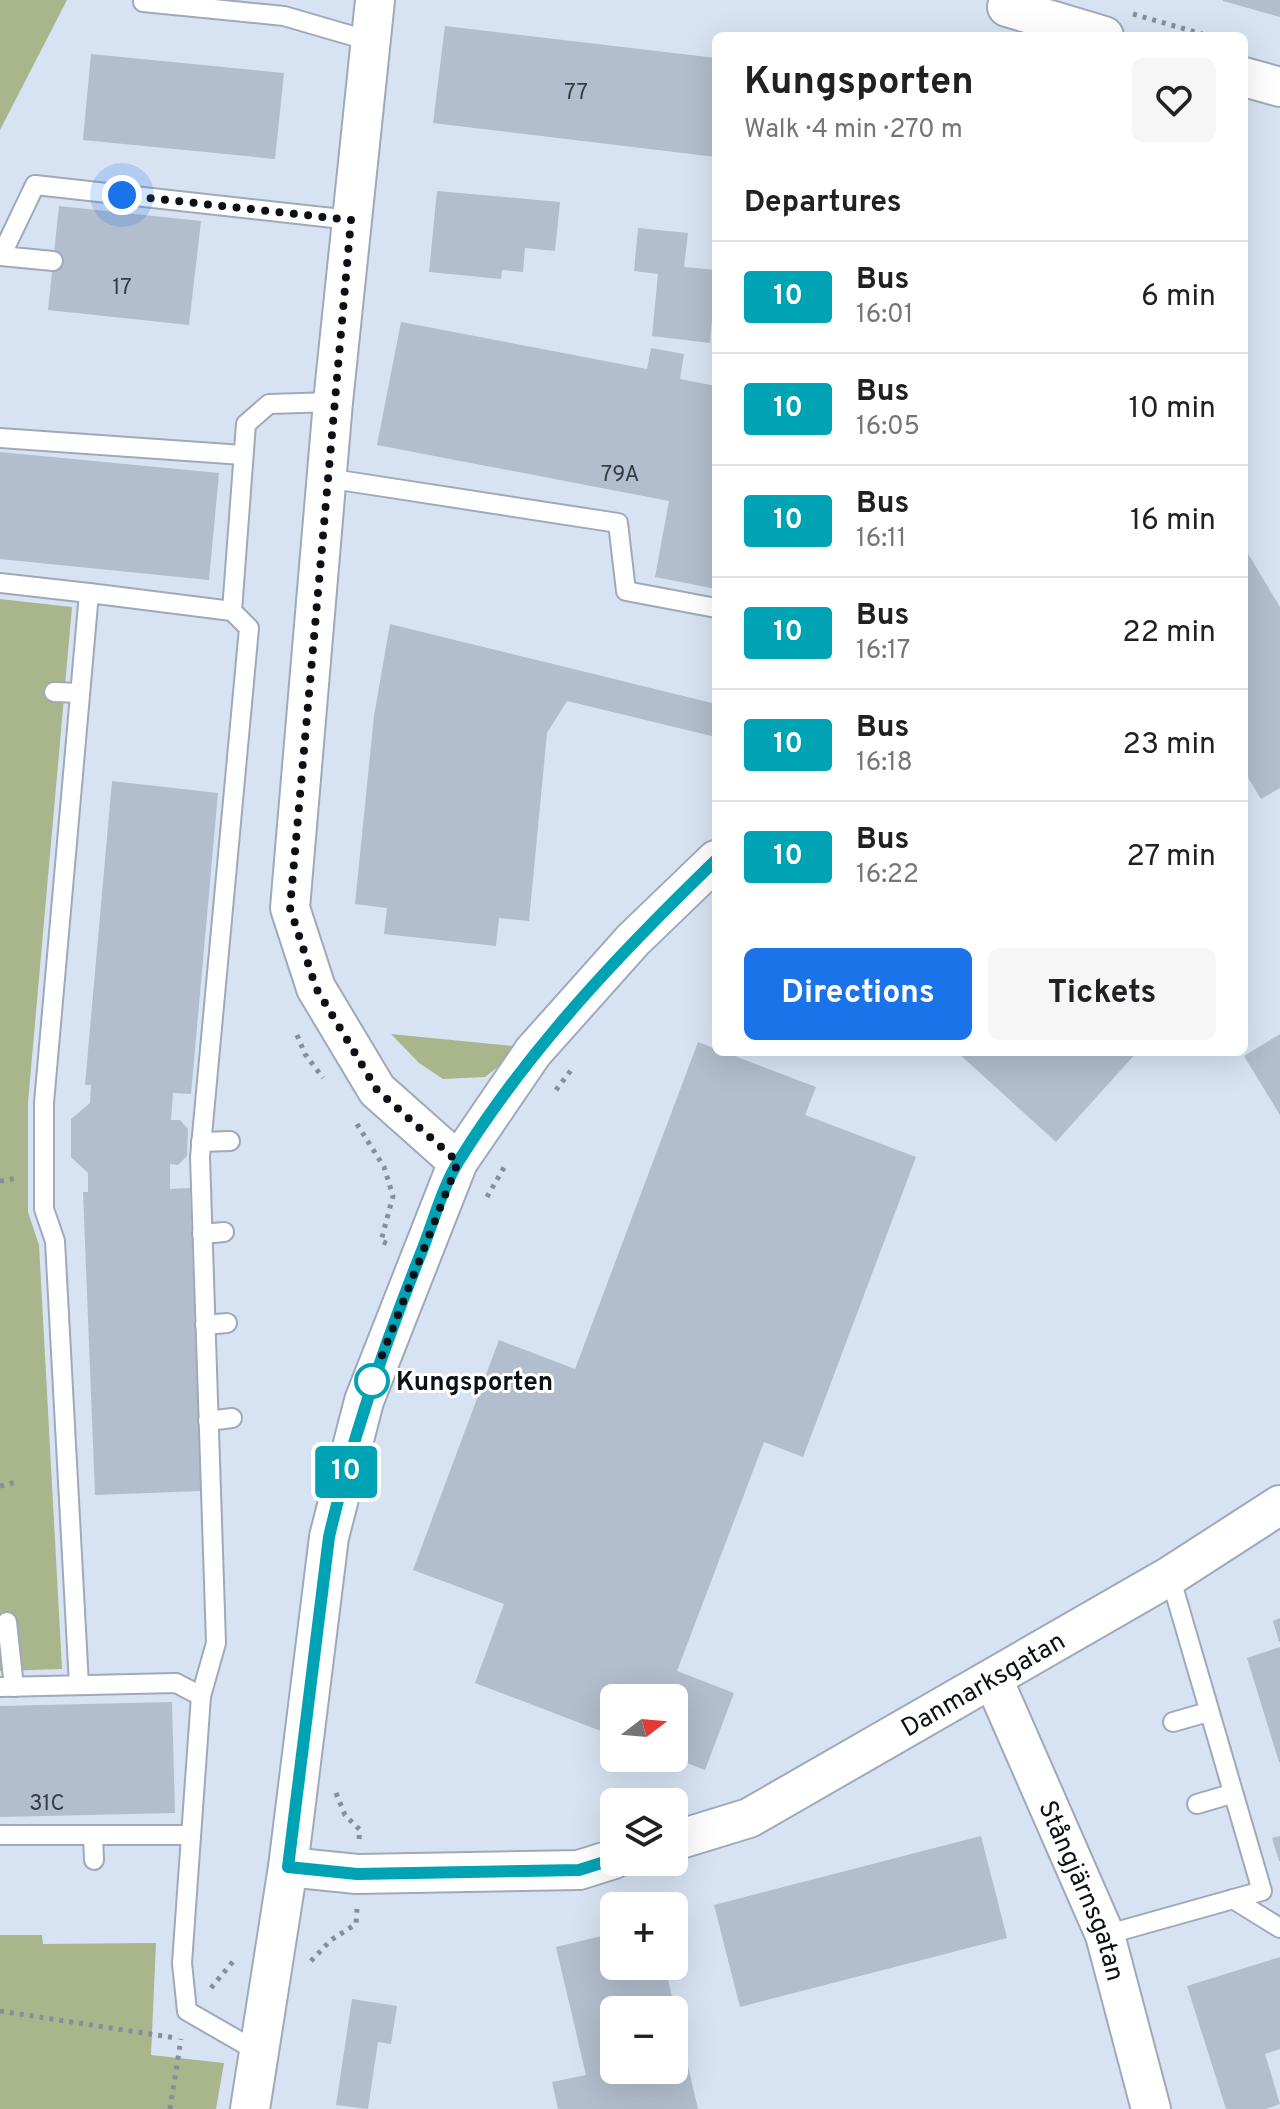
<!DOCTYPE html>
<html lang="en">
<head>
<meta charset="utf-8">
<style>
  :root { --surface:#fff; --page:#f6f6f6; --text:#202124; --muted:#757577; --line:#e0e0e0; --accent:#1a73e8 }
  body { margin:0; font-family:Overpass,sans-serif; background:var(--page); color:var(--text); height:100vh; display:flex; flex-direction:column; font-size:30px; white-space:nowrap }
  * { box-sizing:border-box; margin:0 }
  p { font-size:26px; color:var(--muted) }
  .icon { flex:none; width:44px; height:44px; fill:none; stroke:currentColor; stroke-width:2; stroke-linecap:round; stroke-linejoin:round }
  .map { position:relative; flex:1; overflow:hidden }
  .sheet { position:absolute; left:712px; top:32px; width:536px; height:1024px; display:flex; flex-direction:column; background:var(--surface); border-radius:12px; box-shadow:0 8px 32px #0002 }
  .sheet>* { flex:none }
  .badge { padding:0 16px; border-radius:6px; font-size:28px; line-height:52px }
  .needle { width:52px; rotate:74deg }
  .buttons { position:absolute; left:600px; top:1684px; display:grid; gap:16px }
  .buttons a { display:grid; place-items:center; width:88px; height:88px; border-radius:12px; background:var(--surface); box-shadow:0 8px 32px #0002; font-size:40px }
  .you { position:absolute; width:40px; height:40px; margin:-20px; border:6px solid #fff; border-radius:50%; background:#1a73e8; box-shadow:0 0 0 12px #1a73e833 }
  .map>.badge { position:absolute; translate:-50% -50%; box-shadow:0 0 0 4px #fff }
  h2 { padding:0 32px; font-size:30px; line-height:72px }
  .round { display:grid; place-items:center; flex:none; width:84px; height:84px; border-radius:12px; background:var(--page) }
  .overview { display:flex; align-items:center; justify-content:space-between; height:136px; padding:0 32px }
  h1 { font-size:38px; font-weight:700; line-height:60px }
  .cta { display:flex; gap:16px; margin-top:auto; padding:16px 32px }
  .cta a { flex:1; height:92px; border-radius:12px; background:var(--accent); color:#fff; font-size:32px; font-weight:700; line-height:92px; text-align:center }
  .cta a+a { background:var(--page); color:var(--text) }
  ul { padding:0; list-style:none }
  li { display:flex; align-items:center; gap:24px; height:112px; padding:0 32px; border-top:2px solid var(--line) }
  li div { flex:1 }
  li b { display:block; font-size:30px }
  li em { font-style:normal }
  li .badge { min-width:88px; font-weight:700; text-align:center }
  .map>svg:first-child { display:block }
</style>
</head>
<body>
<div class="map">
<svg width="1280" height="2109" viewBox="0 0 1280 2109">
  <rect width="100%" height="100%" fill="#d7e3f3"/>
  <!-- green -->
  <g fill="#a9b58a">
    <path d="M0 0H67L0 130Z"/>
    <path d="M0 599 72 607 28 1102V1212L39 1245 62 1669 0 1671Z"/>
    <path d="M391 1034 523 1047 485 1077 443 1079 419 1063Z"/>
    <path d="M0 1935H42L43 1944 156 1943 151 2055 224 2063 216 2109H0Z"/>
  </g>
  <!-- building -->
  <g fill="#b2bdcd">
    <path d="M1280 0V17L1223 1V0Z"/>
    <path d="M445 26 716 58V157L433 123Z"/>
    <path d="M91 54 284 73 275 159 83 140Z"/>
    <path d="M437 191 560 202 555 251 525 248 523 272 502 270 501 279 429 272Z"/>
    <path d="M59 206 201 221 189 325 48 310Z"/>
    <path d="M638 228 688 233 684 267 716 270 710 343 652 336 658 274 634 271Z"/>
    <path d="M401 322 647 369 651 348 684 354 680 379 716 386V589L655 577 669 501 377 445Z"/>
    <path d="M0 452 219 473 209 580 0 559Z"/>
    <path d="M1244 547 1280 607V788L1261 799 1244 771Z"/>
    <path d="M390 624 716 704V737L567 701 547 733 529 921 499 918 496 946 384 934 387 908 355 904 374 716Z"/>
    <path d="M112 781 218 793 191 1094 173 1093 171 1120H180L188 1129 187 1156 178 1165 170 1164V1189L190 1188 201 1491 95 1495 83 1192H88V1173L71 1157V1119L90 1103 91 1085H85Z"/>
    <path d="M1280 1034V1115L1244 1056Z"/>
    <path d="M698 1042 816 1087 805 1115 916 1157 803 1457 764 1442 677 1671 734 1693 705 1770 674 1758V1698H614V1736L475 1683 504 1604 413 1570 499 1340 575 1369Z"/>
    <path d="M957 1052H1137L1056 1142Z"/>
    <path d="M1280 1618V1641L1279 1642 1273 1621Z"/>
    <path d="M1280 1647V1762H1279L1247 1658Z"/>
    <path d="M172 1702 175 1813 0 1817V1706Z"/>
    <path d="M981 1836 1007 1938 740 2007 714 1905Z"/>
    <path d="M1280 1836V1861H1279L1272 1838Z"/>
    <path d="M614 1933V1966H665L675 2010H614V2070H674L675 2011 698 2109H558L552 2082 586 2075 556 1947Z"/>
    <path d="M1280 1957V2049L1265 2054 1280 2104 1266 2109H1226L1187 1986Z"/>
    <path d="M352 1999 397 2006 391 2044 378 2042 368 2109 336 2105Z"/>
  </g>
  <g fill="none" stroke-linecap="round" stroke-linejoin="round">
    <!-- service casing -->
    <g stroke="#9ea9b9" stroke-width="22">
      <g id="service">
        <path d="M143 2 284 16 370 41"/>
        <path d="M53 261 1 256 35 185 351 220"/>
        <path d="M0 438 243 455"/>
        <path d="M326 478 618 523 626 591 716 608"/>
        <path d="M0 583 89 593"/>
        <path d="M54 692 80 693"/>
        <path d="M201 1142 230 1141"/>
        <path d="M202 1234 224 1232"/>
        <path d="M205 1325 227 1323"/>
        <path d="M208 1421 232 1418"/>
        <path d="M7 1622 14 1687"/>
        <path d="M79 1685 55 1241 44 1209V1103L89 593 232 611"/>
        <path d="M0 1687 176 1683 201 1696"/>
        <path d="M1173 1722 1208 1712"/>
        <path d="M1197 1804 1231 1794"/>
        <path d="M0 1835H191"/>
        <path d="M93 1835 94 1860"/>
        <path d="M1233 1899 1280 1928"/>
        <path d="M1105 1935 1262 1891 1170 1576"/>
        <path d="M260 2053 187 2011 182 1963 201 1696 216 1643 200 1157 249 628 232 611 246 424 269 404 333 402"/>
      </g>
    </g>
    <!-- minor casing -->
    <g stroke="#9ea9b9" stroke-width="42">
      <g id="minor">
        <path d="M375 0 333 402 290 908 316 988 377 1090 458 1162"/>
        <path d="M1007 7 1104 36"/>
        <path d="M1244 77 1280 87"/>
        <path id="s1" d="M993 1679 1105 1935 1151 2109"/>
        <path id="s2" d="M674 1841 749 1818 1170 1576 1280 1505"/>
        <path d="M288 1867 357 1874 579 1870 614 1859"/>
        <path d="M250 2109 288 1867 329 1537 364 1401 458 1162 533 1052 633 940 716 860"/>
      </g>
    </g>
    <!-- path -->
    <g stroke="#868e9a" stroke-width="5" stroke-dasharray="4 6" stroke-linecap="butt">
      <path d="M1133 14 1209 36"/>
      <path d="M297 1035 305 1054 323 1078"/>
      <path d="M556 1090 572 1069"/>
      <path d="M357 1124 384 1167 393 1196 381 1241 388 1244"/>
      <path d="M0 1181 19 1178"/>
      <path d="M487 1197 506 1164"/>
      <path d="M0 1486 17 1482"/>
      <path d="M336 1793 345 1815 360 1830 359 1839"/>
      <path d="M311 1961 331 1940 356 1924 357 1909"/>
      <path d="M211 1988 235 1959"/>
      <path d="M0 2011 176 2038"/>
      <path d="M170 2109 181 2039"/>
    </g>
    <!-- service -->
    <use href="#service" stroke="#fff" stroke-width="18"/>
    <!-- minor -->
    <use href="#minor" stroke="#fff" stroke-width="38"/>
  </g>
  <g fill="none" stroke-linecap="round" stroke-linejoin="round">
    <!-- line casing -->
    <g stroke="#fff" stroke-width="18">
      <path id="line" d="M614 1859 579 1870 357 1874 288 1867 329 1537C352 1437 385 1343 423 1248 434 1220 443 1185 460 1159 531 1046 621 952 716 860"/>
    </g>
    <!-- line -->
    <use href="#line" stroke="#00a3b4" stroke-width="12"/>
    <!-- walk -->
    <path stroke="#0d1117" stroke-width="8" stroke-dasharray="0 14.4" d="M122 195 351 220 290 908 316 988 377 1090 458 1162 372 1381"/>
  </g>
  <!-- markers -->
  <circle fill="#fff" stroke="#00a3b4" stroke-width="4" cx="372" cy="1381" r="16"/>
  <g text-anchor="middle" stroke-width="6" stroke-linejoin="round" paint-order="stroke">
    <!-- number labels -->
    <g font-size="22" fill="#363c44">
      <text x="576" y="99">77</text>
      <text x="122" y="294">17</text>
      <text x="620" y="481">79A</text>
      <text x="47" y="1810">31C</text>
    </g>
    <!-- stop labels -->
    <g font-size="26" font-weight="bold" fill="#0d1117" stroke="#fff" text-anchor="start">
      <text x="396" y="1390">Kungsporten</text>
    </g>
    <!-- street labels -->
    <g font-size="26" fill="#0d1117" stroke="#fff">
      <text dy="9" stroke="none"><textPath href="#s2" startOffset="348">Danmarksgatan</textPath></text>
      <text dy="9" stroke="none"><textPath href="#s1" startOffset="230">Stångjärnsgatan</textPath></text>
    </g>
  </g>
</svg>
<div class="buttons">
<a><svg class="needle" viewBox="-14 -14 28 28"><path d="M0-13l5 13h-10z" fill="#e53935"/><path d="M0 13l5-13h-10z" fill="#757577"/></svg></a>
<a><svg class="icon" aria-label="layers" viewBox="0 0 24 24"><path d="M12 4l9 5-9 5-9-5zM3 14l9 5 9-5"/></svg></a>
<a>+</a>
<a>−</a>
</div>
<div class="you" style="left:122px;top:195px"></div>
<b class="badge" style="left:346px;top:1472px;background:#00a3b4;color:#fff">10</b>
<section class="sheet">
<div class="overview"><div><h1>Kungsporten</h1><p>Walk · 4 min · 270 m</p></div><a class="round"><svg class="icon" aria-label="heart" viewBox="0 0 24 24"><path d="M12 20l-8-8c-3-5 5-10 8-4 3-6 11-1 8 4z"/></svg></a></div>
<h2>Departures</h2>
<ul>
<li><span class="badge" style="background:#00a3b4;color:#fff">10</span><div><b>Bus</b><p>16:01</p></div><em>6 min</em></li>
<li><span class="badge" style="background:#00a3b4;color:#fff">10</span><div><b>Bus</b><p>16:05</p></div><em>10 min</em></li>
<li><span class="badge" style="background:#00a3b4;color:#fff">10</span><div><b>Bus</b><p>16:11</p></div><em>16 min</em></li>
<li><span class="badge" style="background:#00a3b4;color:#fff">10</span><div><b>Bus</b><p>16:17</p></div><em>22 min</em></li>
<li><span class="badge" style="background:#00a3b4;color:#fff">10</span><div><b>Bus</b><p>16:18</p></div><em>23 min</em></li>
<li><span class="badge" style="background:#00a3b4;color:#fff">10</span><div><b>Bus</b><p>16:22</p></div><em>27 min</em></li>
</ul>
<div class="cta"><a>Directions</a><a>Tickets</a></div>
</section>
</div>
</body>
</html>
